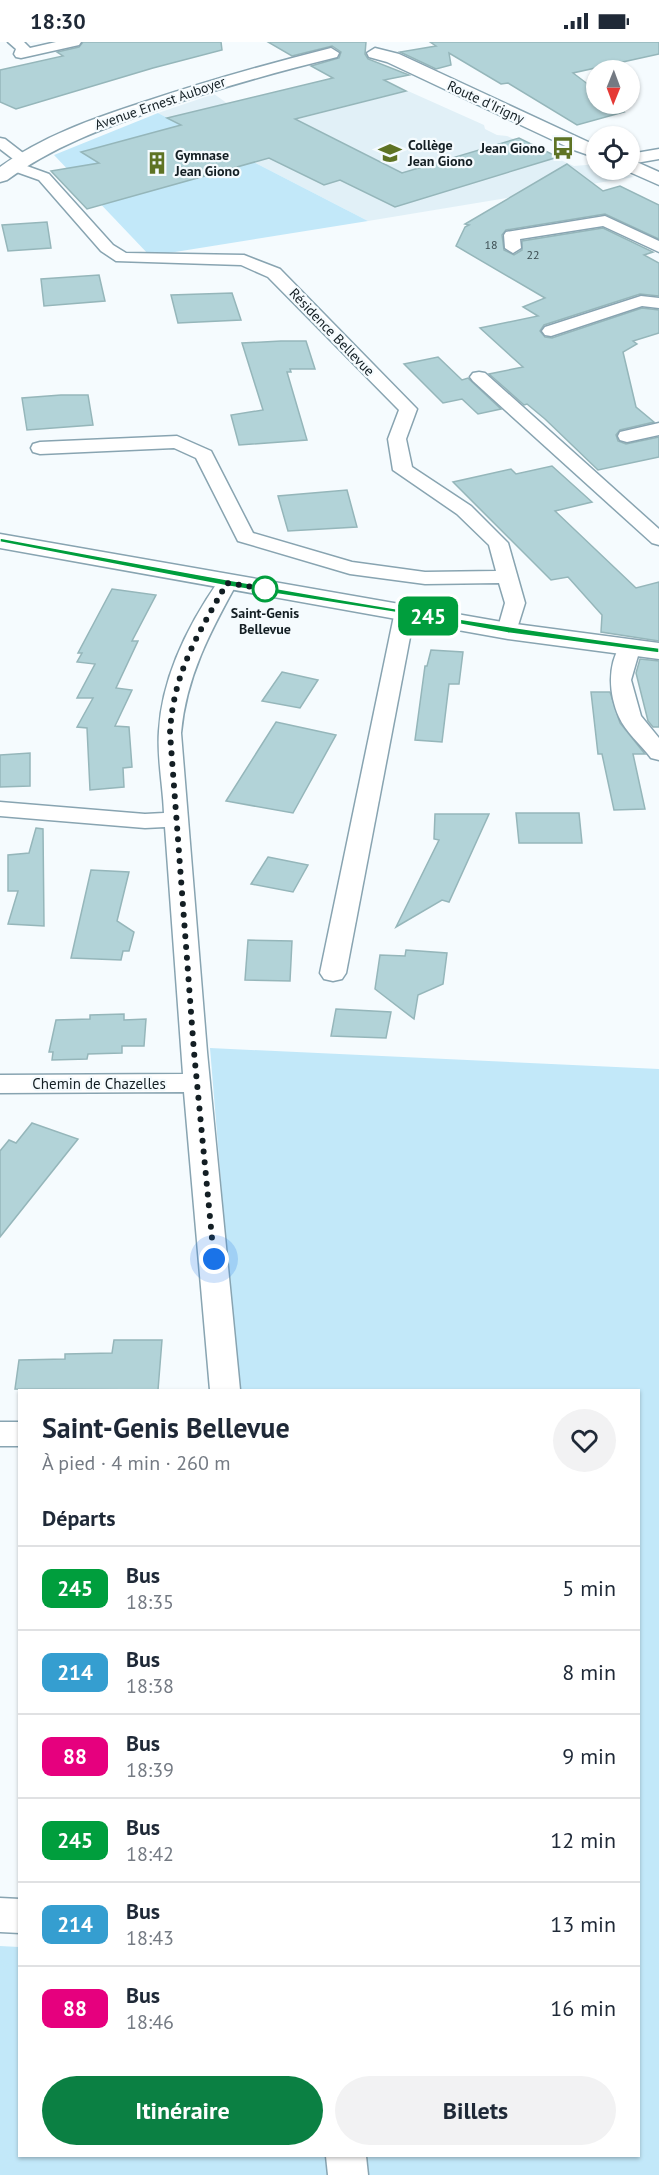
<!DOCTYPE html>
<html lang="fr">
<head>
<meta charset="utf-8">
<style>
  :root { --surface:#fff; --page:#f2f2f3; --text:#1f2937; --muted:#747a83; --line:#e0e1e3; --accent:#0b8043 }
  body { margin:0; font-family:"PT Sans",sans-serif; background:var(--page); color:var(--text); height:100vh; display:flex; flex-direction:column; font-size:22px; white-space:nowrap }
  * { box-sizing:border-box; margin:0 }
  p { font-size:20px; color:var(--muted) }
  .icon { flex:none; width:33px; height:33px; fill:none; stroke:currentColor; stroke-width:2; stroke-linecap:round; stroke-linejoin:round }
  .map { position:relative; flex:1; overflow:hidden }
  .sheet { position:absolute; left:18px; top:1347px; width:622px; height:768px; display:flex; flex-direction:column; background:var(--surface); border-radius:0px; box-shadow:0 2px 4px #0004 }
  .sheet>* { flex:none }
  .badge { padding:0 12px; border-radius:9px; font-size:21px; line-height:39px }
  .needle { width:39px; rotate:181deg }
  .fabs { position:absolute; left:586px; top:18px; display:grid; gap:12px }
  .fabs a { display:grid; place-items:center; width:54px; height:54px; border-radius:50%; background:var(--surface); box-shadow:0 2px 4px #0004; font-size:30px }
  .you { position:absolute; width:30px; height:30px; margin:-15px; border:4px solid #fff; border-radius:50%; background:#1a73e8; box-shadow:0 0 0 9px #1a73e833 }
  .map>.badge { position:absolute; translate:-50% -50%; box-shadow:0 0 0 3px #fff }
  h2 { padding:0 24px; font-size:22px; line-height:54px }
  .round { display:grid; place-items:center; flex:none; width:63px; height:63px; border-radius:32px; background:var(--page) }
  .overview { display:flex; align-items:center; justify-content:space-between; height:102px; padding:0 24px }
  h1 { font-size:28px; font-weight:600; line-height:45px }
  .primary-button { display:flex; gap:12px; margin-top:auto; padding:12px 24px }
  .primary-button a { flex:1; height:69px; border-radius:36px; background:var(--accent); color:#fff; font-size:24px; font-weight:600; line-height:69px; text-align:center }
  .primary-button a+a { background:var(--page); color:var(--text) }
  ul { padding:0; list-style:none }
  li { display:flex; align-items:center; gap:18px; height:84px; padding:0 24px; border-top:2px solid var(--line) }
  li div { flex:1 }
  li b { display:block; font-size:22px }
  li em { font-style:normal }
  li .badge { min-width:66px; font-weight:700; text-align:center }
  .status { display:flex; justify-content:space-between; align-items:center; height:42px; padding:0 30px; background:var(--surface); direction:ltr }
  .status svg { height:16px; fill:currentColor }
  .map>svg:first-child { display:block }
</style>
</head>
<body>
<div class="status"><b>18:30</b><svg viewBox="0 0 49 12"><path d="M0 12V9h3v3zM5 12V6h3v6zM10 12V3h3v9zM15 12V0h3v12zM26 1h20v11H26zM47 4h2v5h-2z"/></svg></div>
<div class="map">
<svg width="659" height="2133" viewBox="0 0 659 2133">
  <rect width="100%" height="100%" fill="#f5fbfe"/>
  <!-- built -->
  <path fill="#e1f0f7" d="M408 49 484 83 485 87 497 93 507 94 574 124 597 122V128H618L634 135 368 179 158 71 214 52 262 86Z"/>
  <!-- green -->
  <g fill="#c2e8f9">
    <path d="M158 71 368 179 150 214 54 113Z"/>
    <path d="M210 1006 659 1027V2133H0V1904L19 1905 20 2114H639V1348H238Z"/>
  </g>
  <!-- building -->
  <g fill="#b2d3d8" stroke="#95b6ba" stroke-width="1.5">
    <path d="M83 0H221L222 8 153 26 16 67 0 60V28L63 14 57 10 79 5Z"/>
    <path d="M268 0H366L365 12 368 17 409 33 384 38 406 49 295 77 402 131 519 96 558 115 395 165 340 138 324 143 269 116 87 167 51 129 99 121 81 110 181 83 167 76 333 36 311 24 339 16 341 10 332 4 292 14Z"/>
    <path d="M430 0H659V12L573 31 597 49V62H613L624 70 577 83 508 41 501 42 449 11 451 23 436 27 400 10 436 4Z"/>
    <path d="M567 122 603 149 620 144 659 163V197L605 172 506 188 502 193 504 208 514 213 522 208V199L603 186 653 210 644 213 659 221V254L640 252 544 283 540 289 545 295 552 296 642 266 659 268V291L633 299 637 302 623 310 636 365 654 380 620 388 616 393 618 399 626 402 659 395V415L598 428 545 377 527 362 524 363 489 332 523 325 480 286 538 274 523 265 545 256 456 204 465 185 469 183 465 182Z"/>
    <path d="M47 180 51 206 8 209 2 183Z"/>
    <path d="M99 233 105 259 44 264 41 237Z"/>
    <path d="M232 251 241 278 178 281 171 253Z"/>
    <path d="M281 299H306L315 327H290L291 330H287L307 398 239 403 231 373 263 368 242 301Z"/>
    <path d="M438 315 462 338 468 336 501 367 478 372 462 357 443 361 404 322Z"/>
    <path d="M61 353H88L93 383 27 388 22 356Z"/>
    <path d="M552 424 592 460 555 469 636 546 659 540V599L601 590 602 573 568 535 551 538 453 440 511 427 516 432Z"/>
    <path d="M347 448 357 485 288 489 278 454Z"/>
    <path d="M112 547 156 553 132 599H138L116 646 132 648 115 684 129 685 132 725 123 726 124 745 90 748 87 686 77 685 93 656H77L95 622 77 620 82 611H78Z"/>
    <path d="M431 608 463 610 459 642H449L442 700 415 698 425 624H427Z"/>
    <path d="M640 617 659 619V685H653L648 679 636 631Z"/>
    <path d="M282 630 318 638 300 666 262 659Z"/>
    <path d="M591 650H610L620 681 645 712H633L645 767 614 768 602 712H598Z"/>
    <path d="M276 680 336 693 293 771 226 759Z"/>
    <path d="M30 711V744L0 745V713Z"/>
    <path d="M516 771H579L582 801H519Z"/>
    <path d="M435 772H489L449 860 442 858 396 885 439 798 434 797Z"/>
    <path d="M36 786 43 787 44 884 8 882 18 849H8V813L29 811Z"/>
    <path d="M268 815 308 823 293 850 251 842Z"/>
    <path d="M91 828 129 830 117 879 134 890 129 909H123L121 918 71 916Z"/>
    <path d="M248 898 292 899 290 939 245 938Z"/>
    <path d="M406 908 447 911 443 942 418 953 414 977 375 947 380 913 405 914Z"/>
    <path d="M336 967 391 970 386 996 331 994Z"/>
    <path d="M124 972V978L146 977 144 1004H122V1011L88 1012 87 1017 52 1018 53 1010H49L56 978 90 977V973Z"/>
    <path d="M32 1081 78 1097 0 1195V1109L9 1098 16 1101Z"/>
    <path d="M114 1298H162L158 1348 15 1347 19 1318 65 1317V1312L112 1311Z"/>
  </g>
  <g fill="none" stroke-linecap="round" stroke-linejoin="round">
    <!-- minor casing -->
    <g stroke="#88a4b1" stroke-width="3">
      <g id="minor">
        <path d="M8 0H24L30 6 56 0H81L79 3 21 16 16 15 14 12 16 7Z"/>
        <path d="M0 96 5 97 27 114 30 117 27 120H17L0 107Z"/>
        <path d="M659 107V117L630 122V112Z"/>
        <path d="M13 119 49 132 113 203 126 211 244 213 280 227 417 367 406 397 412 425 471 464 508 501 525 561 515 593 508 595 501 593 497 589 505 561 499 541 425 542 350 532 238 499 196 416 174 406 40 412 33 410 31 406 33 402 40 400 177 394 211 409 253 491 352 520 425 530 496 529 489 503 457 472 393 428 388 397 399 368 268 235 241 223 116 219 101 209 39 138 8 127 5 124 8 121Z"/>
        <path d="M605 174 659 199V210L603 184 520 197 521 206 513 211 505 206 504 193 506 190Z"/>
        <path d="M641 254 659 256V266L642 264 551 294 545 293 542 289 545 285Z"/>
        <path d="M479 330 485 331 659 487V503L652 501 473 339 470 335 473 331Z"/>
        <path d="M659 381V393L627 400 620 398 618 394 620 390Z"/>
        <path d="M227 535 234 537 237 541C210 590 186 635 181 691L207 1010 240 1348H210L184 1050 0 1051V1033L183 1032 165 785 145 786 0 774V760L145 772 164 771C163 744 157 716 159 689 162 635 189 581 220 537Z"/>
        <path d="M405 563 412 565 415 569 346 931 342 937 333 939 324 937 320 931 395 569 398 565Z"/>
        <path d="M629 601 637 602 640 607 631 638 641 674 659 696V718L651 716C641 703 625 689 619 675 609 652 607 624 621 602Z"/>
        <rect x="0" y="1380" width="20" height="24"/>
        <path d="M0 1856 20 1857V1891L0 1890Z"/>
        <path d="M326 2114H366L368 2133H328Z"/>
      </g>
    </g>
    <!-- tertiary casing -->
    <g stroke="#88a4b1" stroke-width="3">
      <g id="tertiary">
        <path d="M331 6 339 11 337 15C276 30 215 47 156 68 103 86 52 105 7 138L0 140V125C43 94 92 77 141 61 204 40 267 22 331 6Z"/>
        <path d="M375 6 399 12 597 104V116L574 108 387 20 369 15 367 11Z"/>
        <path d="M630 117 659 130V143L625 128H630Z"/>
        <path d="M0 492 508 581 659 601V617L508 597 0 506Z"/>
      </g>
    </g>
    <!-- minor -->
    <use href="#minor" fill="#fff" fill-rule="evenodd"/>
    <!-- tertiary -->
    <use href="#tertiary" fill="#fff" fill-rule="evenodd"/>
  </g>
  <!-- line -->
  <path fill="#009e3d" stroke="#fff" stroke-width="1.5" d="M0 496C219 537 438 577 659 606V611L508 591 405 572 227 544 0 500Z"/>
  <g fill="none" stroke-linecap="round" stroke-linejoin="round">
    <!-- walk -->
    <path stroke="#131e23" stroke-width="6" stroke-dasharray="0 10.8" d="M214 1217 194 1010 170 691C173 631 198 592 227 541L272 548 265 547"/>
  </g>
  <!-- icons -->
  <defs>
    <g id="bus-bare" transform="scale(1.8)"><path d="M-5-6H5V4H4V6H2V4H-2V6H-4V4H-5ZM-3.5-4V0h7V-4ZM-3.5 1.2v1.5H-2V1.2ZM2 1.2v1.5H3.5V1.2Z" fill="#5e7324" stroke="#f5fbfe" stroke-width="2.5" paint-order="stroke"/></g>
    <g id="school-bare" transform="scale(1.8)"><path d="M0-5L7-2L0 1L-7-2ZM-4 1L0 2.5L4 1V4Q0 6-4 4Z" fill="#5e7324" stroke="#f5fbfe" stroke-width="2.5" paint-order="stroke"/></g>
    <g id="building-bare" transform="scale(1.8)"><path d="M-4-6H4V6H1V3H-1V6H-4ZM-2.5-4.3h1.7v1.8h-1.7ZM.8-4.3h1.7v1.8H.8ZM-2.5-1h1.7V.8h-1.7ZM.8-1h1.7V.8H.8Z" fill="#5e7324" stroke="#f5fbfe" stroke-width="2.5" paint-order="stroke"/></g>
  </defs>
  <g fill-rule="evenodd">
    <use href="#bus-bare" x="563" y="106"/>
    <use href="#school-bare" x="390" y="111"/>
    <use href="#building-bare" x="157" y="121"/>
  </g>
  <!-- markers -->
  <circle fill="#fff" stroke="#009e3d" stroke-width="3" cx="265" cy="547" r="12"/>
  <g text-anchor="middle" stroke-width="4.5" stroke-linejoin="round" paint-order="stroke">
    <!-- number labels -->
    <g font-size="12" fill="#3b4b50">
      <text x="491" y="207">18</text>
      <text x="533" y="217">22</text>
    </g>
    <!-- far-street labels -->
    <g font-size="14" fill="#131e23" stroke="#f5fbfe">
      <text transform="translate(486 60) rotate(25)" y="5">Route d'Irigny</text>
      <text transform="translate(160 61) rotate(-19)" y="5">Avenue Ernest Auboyer</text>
      <text transform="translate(332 290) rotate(46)" y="5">Résidence Bellevue</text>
    </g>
    <!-- far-poi labels -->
    <g font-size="14" font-weight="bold" fill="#131e23" stroke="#f5fbfe" text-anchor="start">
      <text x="408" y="108">Collège<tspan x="408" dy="16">Jean Giono</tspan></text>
      <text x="545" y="111" text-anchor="end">Jean Giono</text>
      <text x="175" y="118">Gymnase<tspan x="175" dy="16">Jean Giono</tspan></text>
    </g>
    <!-- far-stop labels -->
    <g font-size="14" font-weight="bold" fill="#131e23" stroke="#f5fbfe">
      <text x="265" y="576">Saint-Genis<tspan x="265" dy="16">Bellevue</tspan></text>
    </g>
    <!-- street labels -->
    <g font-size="15" fill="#131e23" stroke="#f5fbfe">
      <text x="99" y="1047">Chemin de Chazelles</text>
    </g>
  </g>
</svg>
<div class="fabs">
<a><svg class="needle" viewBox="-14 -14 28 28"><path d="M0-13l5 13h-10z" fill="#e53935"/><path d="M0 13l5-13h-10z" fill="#747a83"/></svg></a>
<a><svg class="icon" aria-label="locate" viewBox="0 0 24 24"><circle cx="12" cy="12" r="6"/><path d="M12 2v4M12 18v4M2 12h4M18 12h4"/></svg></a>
</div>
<div class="you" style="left:214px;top:1217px"></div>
<b class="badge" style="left:428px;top:574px;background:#009e3d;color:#fff">245</b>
<section class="sheet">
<div class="overview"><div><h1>Saint-Genis Bellevue</h1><p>À pied · 4 min · 260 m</p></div><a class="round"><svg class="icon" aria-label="heart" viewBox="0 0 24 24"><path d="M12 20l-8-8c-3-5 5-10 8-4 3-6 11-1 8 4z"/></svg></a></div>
<h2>Départs</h2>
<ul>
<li><span class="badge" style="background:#009e3d;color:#fff">245</span><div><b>Bus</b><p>18:35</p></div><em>5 min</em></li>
<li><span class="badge" style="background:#359ed0;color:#fff">214</span><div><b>Bus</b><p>18:38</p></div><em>8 min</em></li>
<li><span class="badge" style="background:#e6007e;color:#fff">88</span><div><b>Bus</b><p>18:39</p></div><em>9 min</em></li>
<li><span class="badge" style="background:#009e3d;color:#fff">245</span><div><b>Bus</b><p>18:42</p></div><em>12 min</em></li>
<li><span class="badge" style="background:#359ed0;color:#fff">214</span><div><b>Bus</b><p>18:43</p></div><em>13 min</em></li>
<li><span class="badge" style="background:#e6007e;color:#fff">88</span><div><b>Bus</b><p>18:46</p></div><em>16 min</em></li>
</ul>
<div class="primary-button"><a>Itinéraire</a><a>Billets</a></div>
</section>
</div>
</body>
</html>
